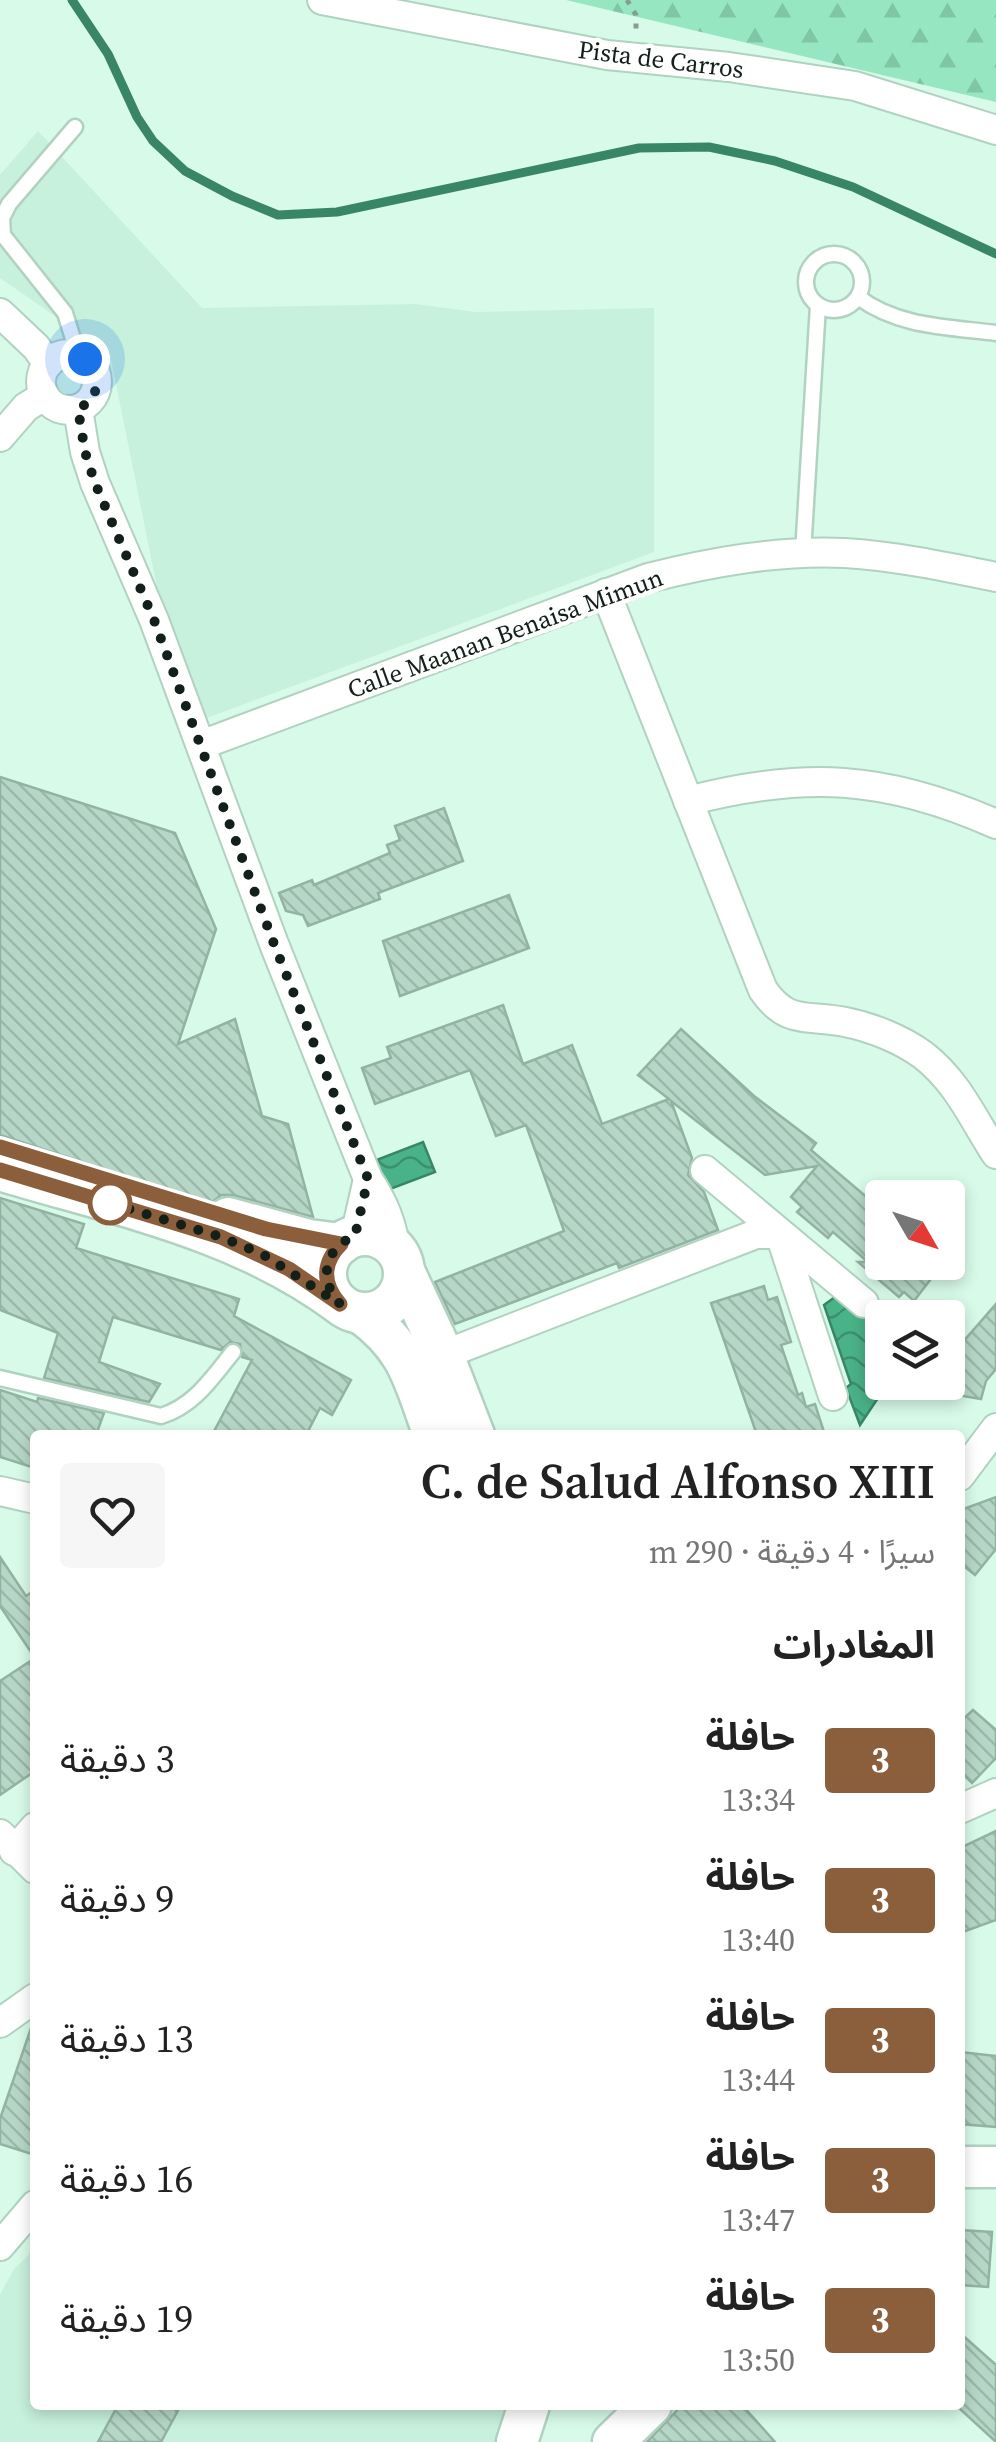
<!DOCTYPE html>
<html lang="ar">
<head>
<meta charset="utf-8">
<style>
  :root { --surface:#fff; --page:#f6f6f6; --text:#222; --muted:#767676 }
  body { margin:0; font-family:"Source Serif 4","Noto Sans Arabic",serif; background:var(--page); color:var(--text); direction:rtl; height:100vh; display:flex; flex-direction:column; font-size:38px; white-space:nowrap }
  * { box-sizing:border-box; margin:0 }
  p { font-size:32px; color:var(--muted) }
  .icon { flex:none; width:55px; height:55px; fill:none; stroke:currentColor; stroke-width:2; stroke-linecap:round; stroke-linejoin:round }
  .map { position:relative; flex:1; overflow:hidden; direction:ltr }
  .panel { position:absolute; left:30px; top:1430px; width:935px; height:980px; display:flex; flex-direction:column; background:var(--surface); border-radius:10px; box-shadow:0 5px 15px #0003; direction:rtl }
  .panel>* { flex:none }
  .badge { padding:0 20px; border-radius:8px; font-size:35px; line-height:65px }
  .needle { width:65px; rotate:129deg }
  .controls { position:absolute; left:865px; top:1180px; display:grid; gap:20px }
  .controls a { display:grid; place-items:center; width:100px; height:100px; border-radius:10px; background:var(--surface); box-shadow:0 5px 15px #0003; font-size:50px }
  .you { position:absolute; width:50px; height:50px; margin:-25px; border:8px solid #fff; border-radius:50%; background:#1a73e8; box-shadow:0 0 0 15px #1a73e833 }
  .map>.badge { position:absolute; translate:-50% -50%; box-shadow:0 0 0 5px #fff }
  h2 { padding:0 30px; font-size:38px; line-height:90px }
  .round { display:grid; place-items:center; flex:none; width:105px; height:105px; border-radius:10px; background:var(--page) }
  .summary { display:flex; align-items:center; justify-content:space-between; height:170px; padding:0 30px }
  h1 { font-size:48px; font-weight:600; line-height:75px }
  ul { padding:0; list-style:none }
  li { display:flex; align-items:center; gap:30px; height:140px; padding:0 30px }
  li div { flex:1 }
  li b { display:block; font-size:38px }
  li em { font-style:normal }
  li .badge { min-width:110px; font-weight:700; text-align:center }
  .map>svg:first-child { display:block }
</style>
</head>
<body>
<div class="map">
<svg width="996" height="2442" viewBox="0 0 996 2442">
  <defs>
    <pattern id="forest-firs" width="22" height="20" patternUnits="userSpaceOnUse" patternTransform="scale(2.5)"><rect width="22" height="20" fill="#96e7c1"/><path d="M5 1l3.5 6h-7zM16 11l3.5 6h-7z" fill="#80c6a5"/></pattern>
    <pattern id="water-waves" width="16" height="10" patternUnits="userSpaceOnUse" patternTransform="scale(2.5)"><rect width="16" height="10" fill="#49b287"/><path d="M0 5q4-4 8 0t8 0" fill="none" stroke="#3c906e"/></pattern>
    <pattern id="building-back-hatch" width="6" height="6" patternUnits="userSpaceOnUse" patternTransform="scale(2.5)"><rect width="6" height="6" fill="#b6d7c7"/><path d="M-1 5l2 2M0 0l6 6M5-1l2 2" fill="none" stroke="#9cb8aa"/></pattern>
  </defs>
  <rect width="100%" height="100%" fill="#d8fae9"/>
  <!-- built -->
  <g fill="#c7f1dc">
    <path d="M38 131 202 308 415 304 476 312 654 308V552L185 726 110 354 0 278V175Z"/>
    <path d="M35 2249V2405H505L496 2442H0V2295L14 2269Z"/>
  </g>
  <!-- forest -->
  <path fill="url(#forest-firs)" d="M566 0H996V102Z"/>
  <!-- water -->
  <g fill="url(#water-waves)" stroke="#398666" stroke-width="2.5">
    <path d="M423 1142 435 1172 385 1191 374 1161Z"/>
    <path d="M839 1294 882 1331V1382L888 1383 860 1425 846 1388 851 1384 824 1305Z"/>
  </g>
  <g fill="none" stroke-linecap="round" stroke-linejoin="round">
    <!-- stream -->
    <path stroke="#398666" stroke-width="9" d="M72 0 108 54 137 117 153 141 185 171 232 196 278 215 337 212 639 148 709 147 775 161 853 187 996 254"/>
  </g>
  <!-- building -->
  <g fill="url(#building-back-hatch)" stroke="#93b3a2" stroke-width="2.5">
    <path d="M0 777 175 833 216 929 178 1044 235 1019 262 1116 288 1124 313 1217 233 1195H221L210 1204 0 1135Z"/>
    <path d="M444 808 463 861 378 893 380 899 308 926 303 915 286 911 279 893 312 880 314 885 390 853 387 845 400 840 395 826Z"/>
    <path d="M509 895 529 948 400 996 383 941Z"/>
    <path d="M503 1005 523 1064 572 1045 602 1124 669 1099 638 1075 681 1029 754 1096 816 1143 811 1150 882 1210V1262H944L914 1301 904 1292 899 1297 858 1262H868L833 1232 828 1238 797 1212 802 1207 791 1197 817 1166 765 1175 671 1101 692 1158 688 1175 704 1192 718 1230 619 1268 617 1263 455 1324 435 1282 564 1231 526 1125 496 1136 470 1070 375 1104 362 1068 391 1058 387 1047Z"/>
    <path d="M0 1198 84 1224 76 1248 239 1299 234 1316 351 1380 332 1415 320 1408 306 1435H212L252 1360 242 1357 240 1344 230 1342 221 1350 113 1317 99 1362 160 1384 149 1402 44 1378 58 1333 0 1310Z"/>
    <path d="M764 1286 768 1300 777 1297 791 1342 781 1345 798 1395 802 1393 806 1407 815 1404 825 1435H757L711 1303Z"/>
    <path d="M996 1304V1369L986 1381 981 1399 945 1393 958 1379 948 1370V1359Z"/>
    <path d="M0 1390 37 1402 38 1398 104 1413 96 1435H35V1468L0 1457Z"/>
    <path d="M996 1497V1549L975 1575 960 1563 961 1510Z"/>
    <path d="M0 1557 26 1596 35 1590V1771L0 1795V1681L35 1658 0 1606Z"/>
    <path d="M973 1710 996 1730V1758L972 1783 960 1771V1722Z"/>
    <path d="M996 1831V1920L960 1933V1848Z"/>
    <path d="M31 2028 35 2029V2155L0 2144V2119Z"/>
    <path d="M960 2052 996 2056V2127L960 2124Z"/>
    <path d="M960 2230 992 2232 988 2287 960 2285Z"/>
    <path d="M960 2333 996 2365V2442L960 2409Z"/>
    <path d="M118 2405H181L161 2442H98Z"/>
    <path d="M682 2405H742L775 2442H647Z"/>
  </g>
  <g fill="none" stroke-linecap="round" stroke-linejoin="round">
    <!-- lane casing -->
    <g stroke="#b1d2c1" stroke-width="19">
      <g id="lane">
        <path d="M75 127 9 204 2 218 3 235 65 313 78 355"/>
        <circle cx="834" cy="282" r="28"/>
        <path d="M858 297C898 327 948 327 996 333"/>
        <path d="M803 553 818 305"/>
        <path d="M0 1378 161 1416C194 1406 212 1378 233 1352"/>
      </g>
    </g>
    <!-- street casing -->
    <g stroke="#b1d2c1" stroke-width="32">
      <g id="street">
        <path d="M322 0 607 55 729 67 855 86 996 130"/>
        <path d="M0 313 36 347 48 364"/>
        <circle cx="69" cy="382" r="28"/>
        <path d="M78 409 85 452 95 483 154 620 274 944 368 1179C384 1203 392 1223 396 1251"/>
        <path d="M0 437 26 407 44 396"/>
        <path d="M606 593 763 990C788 1026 807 1014 845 1022 871 1027 901 1039 923 1055 958 1082 973 1119 996 1154"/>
        <path d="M201 745 648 578C712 562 778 550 845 553 895 556 947 567 996 577"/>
        <path d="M688 801C804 771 885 775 996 824"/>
        <path d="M705 1170 864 1303"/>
        <path d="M355 1236 368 1179"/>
        <path d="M443 1355 756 1234H780L833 1396"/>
        <path d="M960 1476 996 1428"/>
        <path d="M0 1491 35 1499"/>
        <path d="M960 1809 996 1793"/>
        <path d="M0 1834 35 1869"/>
        <path d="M14 1851 35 1827"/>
        <path d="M0 2023 35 1998"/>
        <path d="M0 2246 35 2205"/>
      </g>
    </g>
    <!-- secondary casing -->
    <g stroke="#b1d2c1" stroke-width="45">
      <g id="secondary">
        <path d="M0 1170C119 1206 239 1229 340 1304"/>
        <path d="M228 1218 309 1240 341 1244"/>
        <circle cx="365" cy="1274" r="39"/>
        <path d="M404 1271 443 1355 474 1435"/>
        <path d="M361 1313C410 1349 414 1381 434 1435"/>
        <path d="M960 2167H996"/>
        <path d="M517 2442 529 2405"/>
        <path d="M613 2442 651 2405"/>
      </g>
    </g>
    <!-- path -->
    <path stroke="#859e92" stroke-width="5" stroke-dasharray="5 8" stroke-linecap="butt" d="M627 0 636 15V32"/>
    <!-- lane -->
    <use href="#lane" stroke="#fff" stroke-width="14"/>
    <!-- street -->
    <use href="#street" stroke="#fff" stroke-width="28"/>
    <!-- secondary -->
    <use href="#secondary" stroke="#fff" stroke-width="40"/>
  </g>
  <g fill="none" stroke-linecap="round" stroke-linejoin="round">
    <!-- line casing -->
    <g stroke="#fff" stroke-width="22">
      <path id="line" d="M0 1147 266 1229 341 1244C322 1263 322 1284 340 1304L289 1269 221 1237 0 1170"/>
    </g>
    <!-- line -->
    <use href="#line" stroke="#8b5e3c" stroke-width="15"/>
    <!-- walk -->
    <path stroke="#131f19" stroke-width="10" stroke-dasharray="0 18" d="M85 359C103 376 100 397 78 409L85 452 95 483 154 620 274 944 368 1179 355 1236C324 1248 318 1280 340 1304L262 1254 221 1237 110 1203"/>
  </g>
  <!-- markers -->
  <circle fill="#fff" stroke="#8b5e3c" stroke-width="5" cx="110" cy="1203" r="20"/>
  <g text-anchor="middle" stroke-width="9" stroke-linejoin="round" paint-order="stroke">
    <!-- street labels -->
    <g font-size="25" fill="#131f19" stroke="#fefefe">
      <text transform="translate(661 59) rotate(7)" y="9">Pista de Carros</text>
      <text transform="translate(505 633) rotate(-20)" y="9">Calle Maanan Benaisa Mimun</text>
    </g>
  </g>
</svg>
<div class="controls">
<a><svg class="needle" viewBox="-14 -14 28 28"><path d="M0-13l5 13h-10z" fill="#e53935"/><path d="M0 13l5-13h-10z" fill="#767676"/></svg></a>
<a><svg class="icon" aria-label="layers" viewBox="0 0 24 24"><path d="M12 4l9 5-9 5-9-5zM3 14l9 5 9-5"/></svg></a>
</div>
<div class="you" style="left:85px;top:359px"></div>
<section class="panel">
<div class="summary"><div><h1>C. de Salud Alfonso XIII</h1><p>سيرًا · 4 دقيقة · 290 m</p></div><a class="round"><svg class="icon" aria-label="heart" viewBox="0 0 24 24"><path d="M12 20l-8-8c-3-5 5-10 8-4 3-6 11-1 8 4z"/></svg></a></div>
<h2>المغادرات</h2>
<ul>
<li><span class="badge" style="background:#8b5e3c;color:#fff">3</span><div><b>حافلة</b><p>13:34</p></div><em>3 دقيقة</em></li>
<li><span class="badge" style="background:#8b5e3c;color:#fff">3</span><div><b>حافلة</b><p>13:40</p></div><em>9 دقيقة</em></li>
<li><span class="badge" style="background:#8b5e3c;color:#fff">3</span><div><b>حافلة</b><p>13:44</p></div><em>13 دقيقة</em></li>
<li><span class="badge" style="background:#8b5e3c;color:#fff">3</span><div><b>حافلة</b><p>13:47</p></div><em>16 دقيقة</em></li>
<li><span class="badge" style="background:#8b5e3c;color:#fff">3</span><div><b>حافلة</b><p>13:50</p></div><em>19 دقيقة</em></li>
</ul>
</section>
</div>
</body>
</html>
